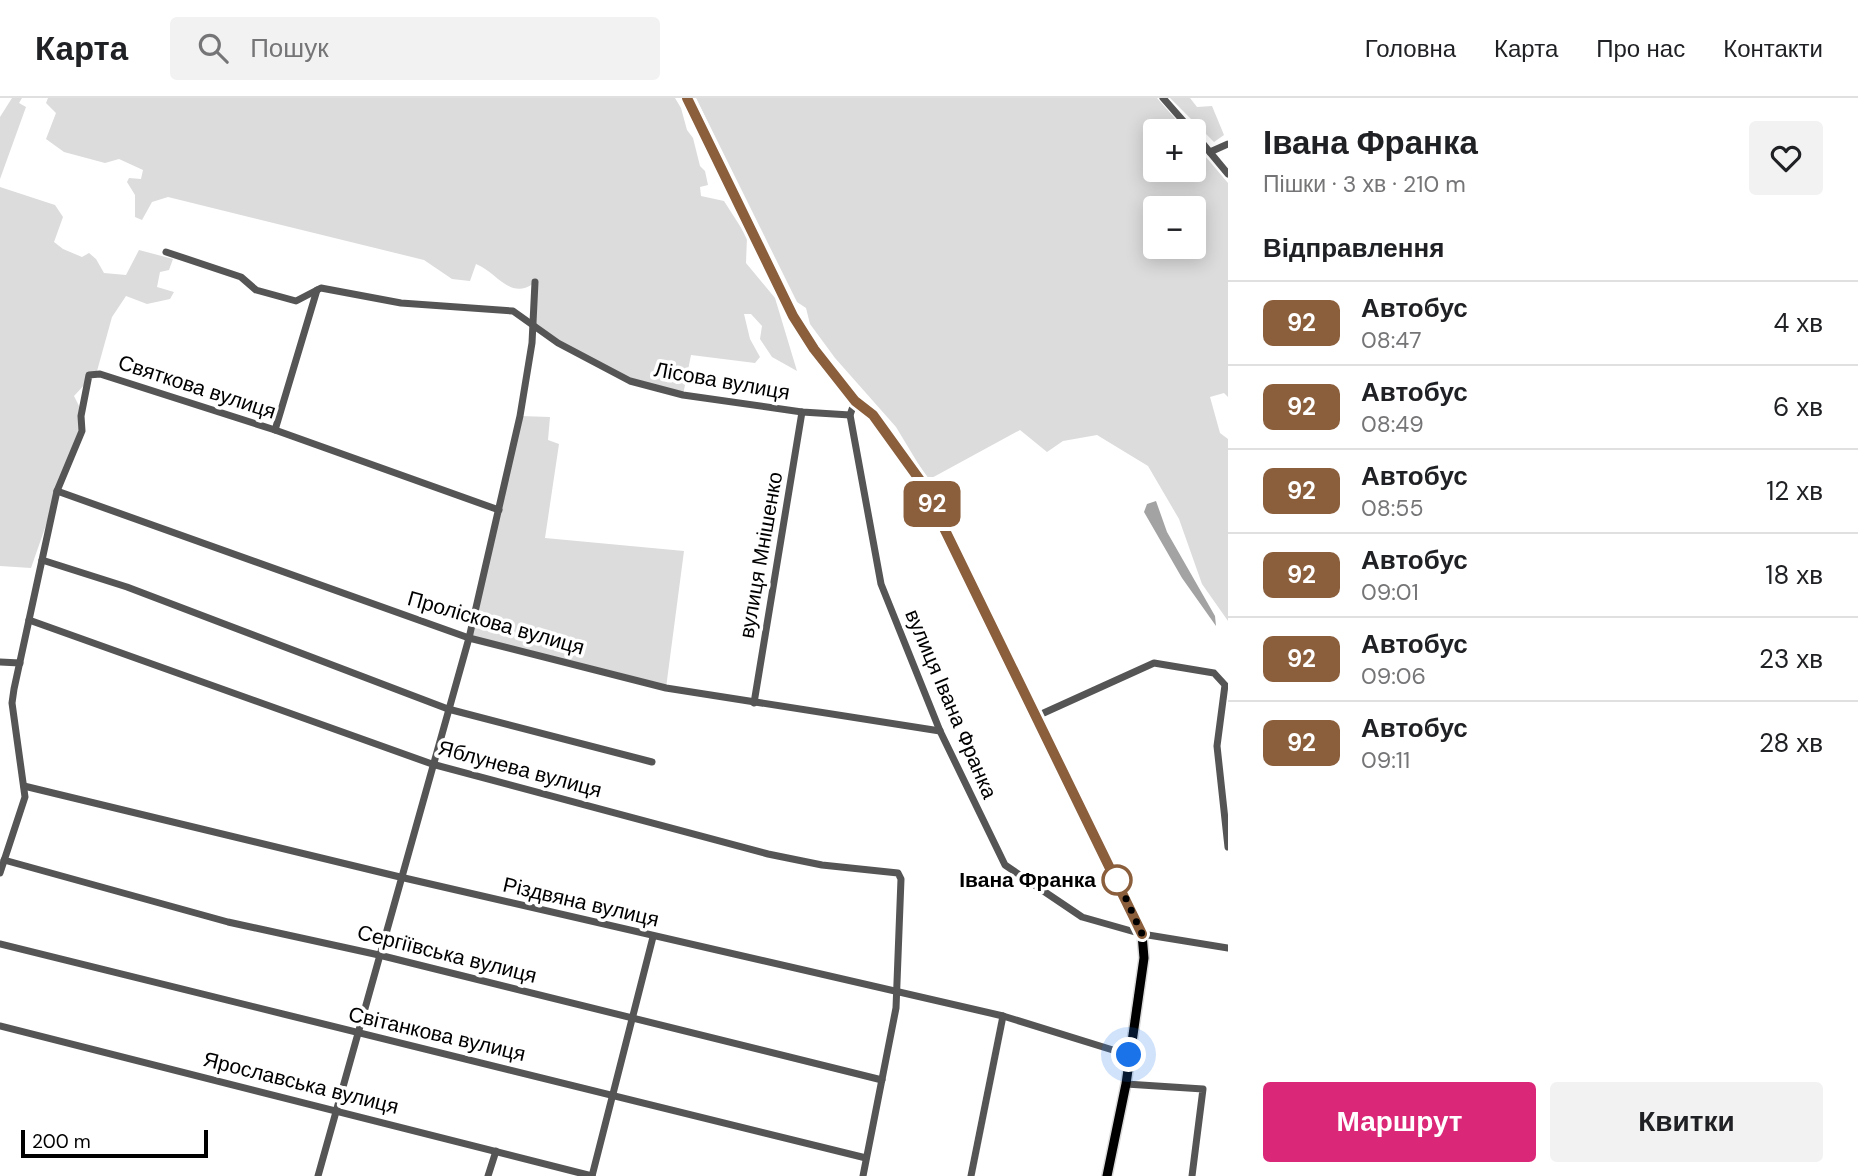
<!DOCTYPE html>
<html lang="uk">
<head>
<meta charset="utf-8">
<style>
  :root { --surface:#fff; --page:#f2f2f2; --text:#202124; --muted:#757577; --line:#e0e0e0; --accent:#db2777 }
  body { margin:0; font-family:"DM Sans",sans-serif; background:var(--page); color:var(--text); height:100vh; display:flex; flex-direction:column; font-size:26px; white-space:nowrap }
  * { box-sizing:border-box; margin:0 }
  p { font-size:23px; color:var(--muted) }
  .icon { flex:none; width:38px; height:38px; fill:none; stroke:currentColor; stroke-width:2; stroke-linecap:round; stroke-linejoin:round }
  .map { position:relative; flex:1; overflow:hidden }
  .side { display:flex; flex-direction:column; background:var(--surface); width:630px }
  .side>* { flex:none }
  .badge { padding:0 14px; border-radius:10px; font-size:24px; line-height:46px }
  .tools { position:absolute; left:1143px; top:21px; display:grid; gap:14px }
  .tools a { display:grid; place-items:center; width:63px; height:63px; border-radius:7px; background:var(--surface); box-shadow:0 4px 18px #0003; font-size:35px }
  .scale { position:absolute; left:21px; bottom:18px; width:187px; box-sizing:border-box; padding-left:7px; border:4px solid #000; border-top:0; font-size:19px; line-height:24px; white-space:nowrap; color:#000; -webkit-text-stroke:5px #fff; paint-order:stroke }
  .you { position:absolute; width:35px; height:35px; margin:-18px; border:5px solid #fff; border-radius:50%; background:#1a73e8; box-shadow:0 0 0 10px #1a73e833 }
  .map>.badge { position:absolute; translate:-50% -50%; box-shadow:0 0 0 4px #fff }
  h2 { padding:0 35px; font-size:26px; line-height:63px }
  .round { display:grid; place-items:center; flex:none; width:74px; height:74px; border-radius:7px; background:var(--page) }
  .summary { display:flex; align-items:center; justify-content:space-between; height:119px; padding:0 35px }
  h1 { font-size:33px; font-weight:700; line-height:52px }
  .cta { display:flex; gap:14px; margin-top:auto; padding:14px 35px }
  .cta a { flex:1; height:80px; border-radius:7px; background:var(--accent); color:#fff; font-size:28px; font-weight:700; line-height:80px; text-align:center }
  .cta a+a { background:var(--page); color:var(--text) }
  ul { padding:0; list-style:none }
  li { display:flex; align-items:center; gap:21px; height:84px; padding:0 35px; border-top:2px solid var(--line) }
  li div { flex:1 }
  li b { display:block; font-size:26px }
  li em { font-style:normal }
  li .badge { min-width:77px; font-weight:700; text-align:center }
  header { display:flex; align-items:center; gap:42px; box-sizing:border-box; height:98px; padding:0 35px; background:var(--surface); border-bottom:2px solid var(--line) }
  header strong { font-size:33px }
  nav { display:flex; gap:38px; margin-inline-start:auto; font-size:24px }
  .search { width:490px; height:63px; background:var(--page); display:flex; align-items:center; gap:18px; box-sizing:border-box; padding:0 24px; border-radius:7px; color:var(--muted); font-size:26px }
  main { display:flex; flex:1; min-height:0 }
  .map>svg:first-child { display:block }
</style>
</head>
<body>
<header>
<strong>Карта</strong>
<div class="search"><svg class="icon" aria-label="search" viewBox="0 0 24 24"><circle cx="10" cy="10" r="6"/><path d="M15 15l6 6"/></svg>Пошук</div>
<nav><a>Головна</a><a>Карта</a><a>Про нас</a><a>Контакти</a></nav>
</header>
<main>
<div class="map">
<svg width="1228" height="1078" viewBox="0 0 1228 1078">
  <rect width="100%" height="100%" fill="#fff"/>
  <!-- green -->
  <g fill="#dcdcdc" fill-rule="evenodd">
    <path d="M12 0H22L19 5 26 9 0 81V19Z"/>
    <path d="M48 0H675L681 10 687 32 693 40 700 68 705 73 708 87 700 89 701 98 724 103 747 139 746 165 775 200 797 273 772 259 760 241 762 228 751 216H744L750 241 760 259 755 265 691 257 683 297 630 283 534 229V185C510 203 497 174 476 166L470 183 452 181 424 162 168 99 152 104 142 122 135 119V97L127 84 129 80 141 81 143 72 119 61 105 65 64 54 46 41 56 15 46 5Z"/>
    <path d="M696 0H1157L1186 33H1155V72H1194V45L1228 85V299L1224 295 1210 299 1220 335 1228 341V523L1202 486 1179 421 1148 368 1097 337 1063 343 1047 354 1020 332 928 382 896 329 835 260 810 226 806 210 797 204ZM1155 110H1194V149H1155Z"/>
    <path d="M1170 0H1190L1197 9 1212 8 1224 37 1214 44Z"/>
    <path d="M0 89 55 107 63 119 54 144 63 151 82 159 89 155 96 161 104 175 126 177 139 152 173 161 169 172 160 174 157 189 174 194 170 201 147 206 126 198 112 219 97 273 74 298 84 318 31 470 0 468Z"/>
    <path d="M520 318 550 319 548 342 559 346 545 440 684 453 666 590 469 540Z"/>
  </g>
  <!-- water -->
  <path fill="#a3a3a3" d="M1156 403 1167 434 1215 518 1216 528 1182 480 1144 414 1147 406Z"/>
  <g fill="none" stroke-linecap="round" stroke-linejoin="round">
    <!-- major casing -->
    <g stroke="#dbdbdb" stroke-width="12">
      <path id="major" d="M687 0 793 218 814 251 855 303 873 318 922 385 1142 836 1144 860 1126 986 1107 1078"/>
    </g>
    <!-- minor -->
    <g stroke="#555" stroke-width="7">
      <path d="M1163 0 1192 33"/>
      <path d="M1194 35 1228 76"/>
      <path d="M1210 54 1228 46"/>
      <path d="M166 154 241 179 256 192 296 203 321 190 401 205 513 213 558 245 630 283 683 297 802 314 850 317"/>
      <path d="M855 303 850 317 881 486 940 633 1005 767 1082 819 1142 836 1228 850"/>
      <path d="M275 332 317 192"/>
      <path d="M57 393 469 540 666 590 940 633"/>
      <path d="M42 462 127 489 448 611 652 664"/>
      <path d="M29 522 432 666 768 756 822 767 898 775 901 781 896 910 863 1078"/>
      <path d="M0 564 20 565"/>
      <path d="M754 605 802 314"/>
      <path d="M1037 618 1154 565 1214 575 1225 587 1217 648 1228 749"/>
      <path d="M24 688 400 779 1003 918 1129 957"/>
      <path d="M4 762 228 824 379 857 882 982"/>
      <path d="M0 775 25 699 12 605 14 591 57 393 82 333 81 318 89 277 100 276 275 332 499 412"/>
      <path d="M0 846 866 1060"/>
      <path d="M0 928 592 1078"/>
      <path d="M1126 986 1203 991 1192 1078"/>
      <path d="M318 1078 469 540 520 318 532 245 535 184"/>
      <path d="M488 1078 496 1053"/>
      <path d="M592 1078 653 839"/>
      <path d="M971 1078 1003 918"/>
    </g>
    <!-- major -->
    <use href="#major" stroke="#000" stroke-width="9"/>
  </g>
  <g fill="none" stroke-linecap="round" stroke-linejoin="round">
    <!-- line casing -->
    <g stroke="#fff" stroke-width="16">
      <path id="line" d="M687 0 793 218 814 251 855 303 873 317 922 385 1142 836"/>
    </g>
    <!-- line -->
    <use href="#line" stroke="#8b5e3c" stroke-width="10"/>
    <!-- walk -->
    <path stroke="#000" stroke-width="7" stroke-dasharray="0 12.6" d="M1117 782 1114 774 1142 836 1144 860 1129 957"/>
  </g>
  <!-- markers -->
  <circle fill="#fff" stroke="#8b5e3c" stroke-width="3.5" cx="1117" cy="782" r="14"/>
  <g text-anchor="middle" stroke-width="7" stroke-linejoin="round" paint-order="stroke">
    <!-- street labels -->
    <g font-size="21" fill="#000" stroke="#fff">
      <text transform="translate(722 283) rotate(10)" y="7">Лісова вулиця</text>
      <text transform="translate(197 289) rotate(18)" y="7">Святкова вулиця</text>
      <text transform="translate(761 457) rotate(-80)" y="7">вулиця Мнішенко</text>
      <text transform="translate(496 525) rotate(16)" y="7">Проліскова вулиця</text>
      <text transform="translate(951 606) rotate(67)" y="7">вулиця Івана Франка</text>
      <text transform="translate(520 671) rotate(15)" y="7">Яблунева вулиця</text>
      <text transform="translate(581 804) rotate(13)" y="7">Різдвяна вулиця</text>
      <text transform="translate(447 856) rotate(14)" y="7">Сергіївська вулиця</text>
      <text transform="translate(437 936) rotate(13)" y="7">Світанкова вулиця</text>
      <text transform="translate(301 985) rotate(14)" y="7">Ярославська вулиця</text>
    </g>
    <!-- stop labels -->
    <g font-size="21" font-weight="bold" fill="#000" stroke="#fff" text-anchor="end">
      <text x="1096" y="789">Івана Франка</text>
    </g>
  </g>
</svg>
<div class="tools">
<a>+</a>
<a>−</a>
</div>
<div class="scale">200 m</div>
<div class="you" style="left:1129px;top:957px"></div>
<b class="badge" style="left:932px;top:406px;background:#8b5e3c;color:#fff">92</b>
</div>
<section class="side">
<div class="summary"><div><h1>Івана Франка</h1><p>Пішки · 3 хв · 210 m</p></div><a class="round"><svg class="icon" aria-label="heart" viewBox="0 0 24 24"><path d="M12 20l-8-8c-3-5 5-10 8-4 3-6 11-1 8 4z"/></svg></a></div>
<h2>Відправлення</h2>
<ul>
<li><span class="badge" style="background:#8b5e3c;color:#fff">92</span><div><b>Автобус</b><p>08:47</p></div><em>4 хв</em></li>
<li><span class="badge" style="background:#8b5e3c;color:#fff">92</span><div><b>Автобус</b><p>08:49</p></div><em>6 хв</em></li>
<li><span class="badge" style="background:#8b5e3c;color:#fff">92</span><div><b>Автобус</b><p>08:55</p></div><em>12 хв</em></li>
<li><span class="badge" style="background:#8b5e3c;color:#fff">92</span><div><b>Автобус</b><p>09:01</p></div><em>18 хв</em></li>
<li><span class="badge" style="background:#8b5e3c;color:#fff">92</span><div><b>Автобус</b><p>09:06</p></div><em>23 хв</em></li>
<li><span class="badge" style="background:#8b5e3c;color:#fff">92</span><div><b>Автобус</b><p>09:11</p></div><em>28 хв</em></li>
</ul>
<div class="cta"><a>Маршрут</a><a>Квитки</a></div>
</section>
</main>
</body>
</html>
